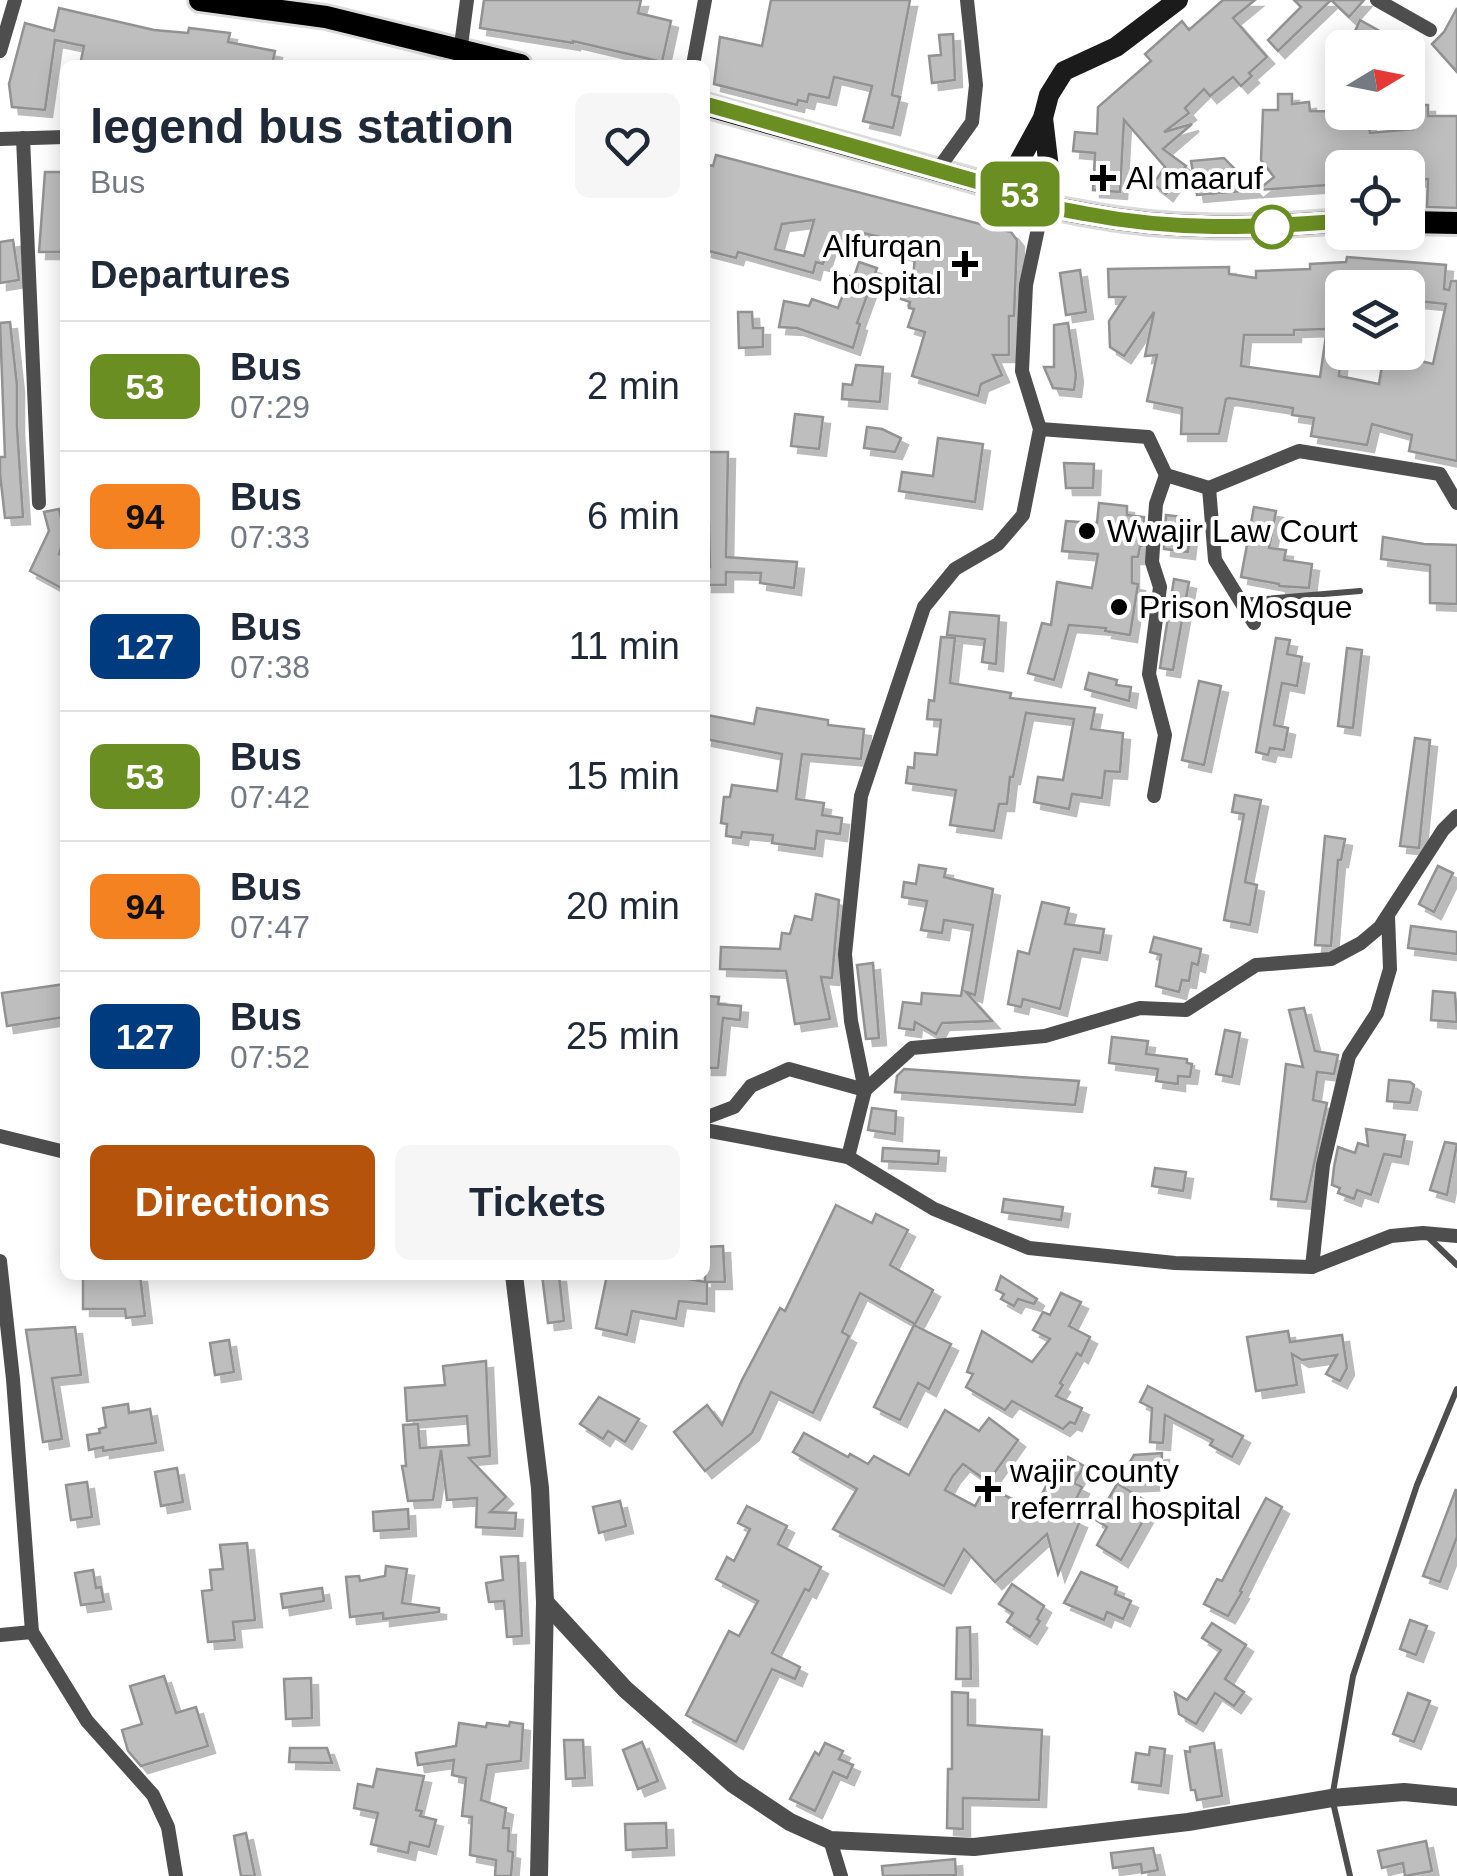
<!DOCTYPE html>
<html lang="en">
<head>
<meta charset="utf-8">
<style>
  :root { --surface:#fff; --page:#f6f6f7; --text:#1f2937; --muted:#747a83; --line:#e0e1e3; --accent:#b45309 }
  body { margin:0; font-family:Arial,sans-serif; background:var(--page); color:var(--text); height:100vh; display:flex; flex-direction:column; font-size:38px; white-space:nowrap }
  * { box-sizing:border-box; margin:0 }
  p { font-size:32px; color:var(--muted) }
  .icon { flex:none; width:55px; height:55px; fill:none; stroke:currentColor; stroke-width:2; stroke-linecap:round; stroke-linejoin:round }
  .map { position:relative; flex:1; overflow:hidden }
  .drawer { position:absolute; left:60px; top:60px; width:650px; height:1220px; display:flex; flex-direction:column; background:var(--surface); border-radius:15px; box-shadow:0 5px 25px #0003 }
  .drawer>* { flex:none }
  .badge { padding:0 20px; border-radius:15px; font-size:35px; line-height:65px }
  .needle { width:65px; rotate:80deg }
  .tools { position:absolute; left:1325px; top:30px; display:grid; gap:20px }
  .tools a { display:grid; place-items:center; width:100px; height:100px; border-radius:15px; background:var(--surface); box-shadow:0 5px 25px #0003; font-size:50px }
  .map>.badge { position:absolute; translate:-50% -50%; box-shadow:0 0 0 5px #fff }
  h2 { padding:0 30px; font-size:38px; line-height:90px }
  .round { display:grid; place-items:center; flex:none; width:105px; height:105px; border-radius:15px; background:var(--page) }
  .head { display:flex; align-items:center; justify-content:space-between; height:170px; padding:0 30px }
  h1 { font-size:48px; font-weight:700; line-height:75px }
  .cta { display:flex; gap:20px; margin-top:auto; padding:20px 30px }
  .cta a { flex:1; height:115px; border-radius:15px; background:var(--accent); color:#fff; font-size:40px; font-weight:700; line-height:115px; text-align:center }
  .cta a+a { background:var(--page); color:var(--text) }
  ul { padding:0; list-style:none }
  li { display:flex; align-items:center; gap:30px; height:130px; padding:0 30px; border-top:2px solid var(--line) }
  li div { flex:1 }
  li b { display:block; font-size:38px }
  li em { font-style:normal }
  li .badge { min-width:110px; font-weight:700; text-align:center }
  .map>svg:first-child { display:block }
</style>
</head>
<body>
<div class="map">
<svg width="1457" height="1876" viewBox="0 0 1457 1876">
  <defs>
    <filter id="shadow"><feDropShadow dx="7" dy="7" stdDeviation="0" flood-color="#0004"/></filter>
  </defs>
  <rect width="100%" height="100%" fill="#fff"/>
  <!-- building -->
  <g fill="#bebebe" stroke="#929292" stroke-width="2.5" fill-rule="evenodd" filter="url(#shadow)">
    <path d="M484 0H641L638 13 671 21 662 62 573 41V43L480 28Z"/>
    <path d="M771 0H910L892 95 900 97 893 128 863 121 872 86 834 77 829 98 809 94 807 102 798 100 797 105 714 84 720 37 762 46Z"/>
    <path d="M1223 0H1255L1233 18 1267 57 1249 73 1252 76 1241 86 1233 77 1210 96 1204 89 1185 108 1189 113 1164 132 1192 124 1163 149 1186 166 1166 194 1153 184 1165 167 1124 120 1120 192 1093 190 1095 153 1073 151 1075 132 1097 134 1098 107 1151 61 1145 54 1182 21 1189 30Z"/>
    <path d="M1294 0H1364L1349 17 1331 0 1278 51 1268 40 1301 7Z"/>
    <path d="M59 8 154 30 188 33 189 28 230 33 228 42 275 51 272 65 139 62 138 65H80L84 46 55 40 45 110 12 107 9 84 25 23 54 31Z"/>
    <path d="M1457 8V72L1432 44 1444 32Z"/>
    <path d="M1360 20 1410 48H1363L1351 40Z"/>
    <path d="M953 34 955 80 932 83 929 56 941 55 939 35Z"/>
    <path d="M1278 94H1292V104L1309 102 1310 111 1367 112 1370 133 1413 129 1414 105H1428V116H1457V208L1427 207 1428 179 1408 180V168H1342V184L1258 190 1274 177 1261 160 1263 110H1278Z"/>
    <path d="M716 155 1011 232 1017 240 1014 316H1009V355H993L1002 375 981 384 978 396 912 376 925 332 908 327 914 309 909 308 910 302 901 299 905 287 912 289 915 256 895 251 897 241 863 233 857 250 831 241 823 264 816 262 813 273 738 252 736 258 705 250V164L713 166ZM814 220 804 256 775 249 782 224Z"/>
    <path d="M1224 158 1255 190 1197 195 1191 161Z"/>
    <path d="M45 172H65L61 252H39Z"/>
    <path d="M13 240 19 280 0 283V242Z"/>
    <path d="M1347 257 1446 265 1444 289 1449 290 1451 281H1457V461L1409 451 1412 435 1372 424 1367 445 1311 436 1314 418 1292 415 1293 408 1229 398 1226 399 1219 434H1181L1182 408 1147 401 1157 355 1145 356 1154 312 1124 356 1110 347 1109 321 1125 297H1109L1108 269 1229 267V274L1256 278V271L1310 269V264L1346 262ZM1342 283 1408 288V300L1446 304 1433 364 1384 352 1379 384 1339 376 1342 346ZM1327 329 1320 377 1241 366 1244 335H1294V330Z"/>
    <path d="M859 262 877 268 857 323 860 324 853 348 797 328 779 327 784 301 809 306 812 299 838 308 850 276 854 277Z"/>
    <path d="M1080 270 1086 312 1066 315 1060 273Z"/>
    <path d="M738 312H752L753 328H763V347L739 348Z"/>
    <path d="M10 322 17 385V427L23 517 5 518 0 474V457H5L0 323Z"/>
    <path d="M1068 323 1076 375 1074 390 1053 388 1044 367H1054V325Z"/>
    <path d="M856 365 883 367 880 402 842 399 843 384 852 385Z"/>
    <path d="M795 414 823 417 819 449 791 446Z"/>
    <path d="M867 427 882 429 901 438 895 452 864 448Z"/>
    <path d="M938 438 983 444 975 502 899 491 902 472 933 476Z"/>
    <path d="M705 452H728L726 557 797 562 794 588 760 583 761 573 726 572V585H705V567H710L709 523H705Z"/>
    <path d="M1064 463 1094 464 1093 488H1066Z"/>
    <path d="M1099 503 1127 506V515L1144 517 1142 546H1140L1138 557H1132V583L1138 584 1130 635 1105 631 1106 628 1069 625 1054 680 1028 673 1042 623 1051 625 1057 582 1092 588 1098 554 1062 551 1066 521 1097 523Z"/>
    <path d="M1254 507 1276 511 1269 548 1286 550 1284 560 1312 564 1309 588 1279 586V584L1241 577Z"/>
    <path d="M59 509 65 535 59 554 65 557V590L30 571 49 531 44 512Z"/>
    <path d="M1166 515 1192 518 1188 552 1164 549Z"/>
    <path d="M1383 537 1424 544 1457 545V604L1430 603V565L1381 559Z"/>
    <path d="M1174 579 1189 582 1173 670 1160 668Z"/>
    <path d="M950 612 999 616 996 664 982 662 985 639 947 635Z"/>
    <path d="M941 637 955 638 950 683 1011 693 1010 698 1095 708 1091 729 1123 733 1120 772 1105 771 1102 798 1072 794 1069 809 1034 802 1038 777 1063 780 1074 719 1026 713 1013 777H1010L1007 804H999L994 831 950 825 956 790 906 783 908 767 914 768 915 753 937 755 941 720 927 719 929 700 934 701Z"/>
    <path d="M1276 638 1290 640 1287 654 1302 657 1297 686 1282 683 1274 725 1288 728 1284 750 1270 748 1268 755 1256 752Z"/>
    <path d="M1347 648 1362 650 1353 728 1338 726Z"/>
    <path d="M1089 673 1117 680 1116 685 1131 687 1129 701 1085 689Z"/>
    <path d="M1199 681 1221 686 1204 765 1182 760Z"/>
    <path d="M757 708 828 720V725L864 729 861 759 802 754 796 799 824 803 822 815 842 818 840 834 817 831 815 849 772 843 773 835 742 832 741 838 726 836 727 824 721 823 724 797H730L732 785 777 791 782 754 705 739 707 715 754 724Z"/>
    <path d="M1415 738 1430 740 1419 848 1400 846Z"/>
    <path d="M1235 795 1261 800 1245 882 1257 885 1250 925 1224 920 1244 814 1232 812Z"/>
    <path d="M1325 836 1345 839 1341 860H1338L1331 946 1315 945Z"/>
    <path d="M919 865 946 869 944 877 993 889 975 995 966 992 992 1021 942 1023 936 1034 915 1022 914 1030 899 1028 903 1002 921 1004 922 993 961 996 973 925 944 920 942 933 921 930 927 901 902 897 904 882 916 884Z"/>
    <path d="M1438 866 1453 873 1434 912 1419 904Z"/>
    <path d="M816 894 839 900 832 978 821 977 830 1019 795 1024 786 971 720 969 721 947 780 949 782 933 790 934 795 916 812 920Z"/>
    <path d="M1042 902 1069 908 1065 924 1104 929 1100 953 1074 949 1060 1009 1023 999 1021 1007 1008 1004 1018 951 1029 954Z"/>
    <path d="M1411 926 1457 932V954L1408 948Z"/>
    <path d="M1154 937 1201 949 1198 965 1192 963 1189 981 1182 980 1179 992 1156 986 1161 955 1150 952Z"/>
    <path d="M873 963 879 1038 866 1039 857 965Z"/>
    <path d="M65 984V1017L7 1026 2 993Z"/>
    <path d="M1433 991 1455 993 1457 1022 1431 1020Z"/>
    <path d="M705 996 719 997 718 1004 741 1006 740 1020 723 1018 718 1068H705Z"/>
    <path d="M1304 1008 1315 1051 1338 1055 1334 1074 1317 1072 1313 1100 1327 1103 1306 1202 1271 1199 1286 1064 1303 1067 1289 1010Z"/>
    <path d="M1225 1030 1240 1033 1232 1077 1216 1074Z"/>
    <path d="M1112 1037 1148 1041 1146 1054 1187 1059V1063L1192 1064 1190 1077 1178 1076V1084L1156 1081 1158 1069 1109 1063Z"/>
    <path d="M904 1069 1079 1081 1075 1105 895 1092 897 1076Z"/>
    <path d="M1389 1080 1410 1082 1414 1085 1410 1103 1387 1101Z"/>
    <path d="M872 1108 896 1111 895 1134 868 1130Z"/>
    <path d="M1366 1129 1405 1135 1401 1157 1384 1154 1371 1195 1357 1190 1354 1199 1338 1193 1340 1188 1332 1185 1334 1167 1338 1147 1355 1153 1358 1143 1368 1146Z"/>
    <path d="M1445 1142 1457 1144 1447 1195 1430 1190Z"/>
    <path d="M883 1148 939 1151 938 1164 882 1161Z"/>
    <path d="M1155 1168 1186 1172 1183 1191 1152 1186Z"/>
    <path d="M1004 1199 1063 1207 1061 1220 1002 1212Z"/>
    <path d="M836 1205 872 1223 876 1214 908 1230 890 1265 933 1290 927 1302 915 1324 860 1293 842 1332 849 1336 813 1413 771 1392 752 1433 705 1471 674 1432 707 1405 722 1425 742 1380 780 1308 785 1311Z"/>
    <path d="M723 1246 725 1282H707V1304L679 1301 676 1319 632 1311 627 1335 596 1328 607 1275H667L705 1282V1247Z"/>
    <path d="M83 1275H140L145 1316 126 1318 125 1309H83Z"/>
    <path d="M542 1275H559L564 1321 548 1323Z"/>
    <path d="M1001 1276 1037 1299 1034 1304 1018 1299 1014 1306 1001 1299 1004 1294 996 1290Z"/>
    <path d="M1061 1293 1081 1302 1069 1326 1090 1337 1081 1356 1077 1353 1060 1383 1063 1385 1056 1396 1082 1408 1075 1424 1070 1422 1063 1429 1012 1401 1005 1410 966 1387 973 1374 967 1372 982 1331 1032 1362 1050 1339 1033 1330 1043 1312 1050 1315Z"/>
    <path d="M914 1325 951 1344 929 1389 918 1383 900 1420 874 1407Z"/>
    <path d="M75 1327 81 1375 52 1378 62 1439 43 1442 26 1330Z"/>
    <path d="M1288 1331 1290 1342 1342 1335 1347 1368 1340 1381 1326 1374 1337 1355 1302 1360 1292 1354 1297 1385 1256 1391 1247 1337Z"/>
    <path d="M229 1340 234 1372 215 1375 210 1343Z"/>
    <path d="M486 1361 490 1456 469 1458 506 1497 490 1512 516 1513 515 1529 476 1527 477 1498 447 1500 441 1450 433 1500 408 1501 402 1466H406L403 1425 418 1424 420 1448 469 1445 467 1416 407 1421 405 1388 445 1385 443 1366Z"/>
    <path d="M1148 1386 1243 1436 1232 1457 1210 1445 1213 1440 1165 1415 1163 1443 1150 1442 1152 1408 1140 1402Z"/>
    <path d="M599 1397 639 1419 625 1442 608 1431 603 1439 580 1424Z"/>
    <path d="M128 1404 129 1413 150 1409 156 1443 103 1451V1447L89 1450 87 1435 100 1433 99 1429 106 1427 103 1408Z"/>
    <path d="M945 1410 979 1431 989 1418 1018 1440 988 1482 963 1464 953 1476 945 1490 975 1506 986 1486 1034 1510 1053 1472 1058 1475 1068 1457 1084 1466 1074 1483 1082 1487 1068 1516 1080 1521 1058 1574 1047 1534 995 1582 964 1549 944 1586 833 1529 857 1489 793 1452 804 1433 848 1457 850 1454 868 1464 874 1456 909 1475Z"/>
    <path d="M1162 1453 1161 1483 1120 1485 1152 1505 1121 1560 1097 1545 1107 1527 1096 1520 1134 1455Z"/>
    <path d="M177 1468 183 1502 161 1506 155 1472Z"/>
    <path d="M87 1482 92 1517 71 1520 66 1485Z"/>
    <path d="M1456 1489 1457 1537 1440 1582 1423 1576Z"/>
    <path d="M1266 1498 1282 1507 1240 1591 1242 1592 1228 1616 1204 1604 1217 1579 1222 1581Z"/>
    <path d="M620 1501 626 1526 599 1533 593 1507Z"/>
    <path d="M747 1506 787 1526 778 1544 821 1567 809 1591 805 1589 772 1653 800 1667 795 1679 772 1669 736 1742 686 1715 729 1631 739 1636 758 1601 716 1579 727 1557 734 1561 750 1529 738 1523Z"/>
    <path d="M408 1509 409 1529 374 1531 373 1512Z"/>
    <path d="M247 1543 255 1620 233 1622 235 1640 208 1642 202 1591 212 1590 210 1570 223 1569 220 1545Z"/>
    <path d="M518 1556 522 1636 507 1637 504 1601 489 1602 486 1583 503 1580 501 1557Z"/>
    <path d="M386 1566 407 1569 402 1603 439 1608V1612L383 1619V1613L350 1617 346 1577 359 1576 360 1581 385 1576Z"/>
    <path d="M93 1570 96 1588 101 1587 104 1602 81 1605 75 1573Z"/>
    <path d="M1081 1572 1117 1587 1115 1594 1131 1601 1123 1619 1107 1612 1104 1620 1064 1603Z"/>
    <path d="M1012 1584 1044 1606 1037 1619 1040 1621 1030 1637 1007 1622 1013 1613 999 1604Z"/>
    <path d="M322 1588 324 1601 283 1608 281 1594Z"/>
    <path d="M1410 1620 1427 1626 1416 1655 1400 1649Z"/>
    <path d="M1212 1623 1246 1645 1225 1679 1244 1692 1234 1706 1215 1693 1196 1724 1179 1714 1175 1693 1187 1700 1221 1650 1202 1638Z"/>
    <path d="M970 1627 971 1679H956L957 1628Z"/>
    <path d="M164 1676 176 1713 196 1707 208 1746 141 1766 128 1751 122 1730 142 1724 130 1686Z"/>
    <path d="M311 1678 312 1718 286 1719 284 1679Z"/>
    <path d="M952 1692 968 1693V1725L1042 1730 1039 1800 963 1798V1829L947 1828 948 1769H952Z"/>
    <path d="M1408 1693 1430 1701 1414 1742 1393 1734Z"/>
    <path d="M510 1722 523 1724 521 1761 487 1765 481 1800 506 1808 503 1828H509L508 1851 513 1852 511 1876H495L496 1860 470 1855 472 1817 462 1816 466 1778 452 1775 454 1760 418 1765 416 1753 456 1746 459 1723 486 1727 487 1723 509 1726Z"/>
    <path d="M564 1740H583L585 1778 566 1779Z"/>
    <path d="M642 1742 658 1781 638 1789 623 1750Z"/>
    <path d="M825 1743 843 1751 839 1759 853 1765 847 1778 833 1772 815 1811 790 1799 815 1752 819 1755Z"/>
    <path d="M1214 1743 1222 1796 1197 1800 1195 1790H1191L1185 1751 1190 1752V1747Z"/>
    <path d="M1150 1747 1165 1749 1161 1786 1132 1782 1136 1753 1149 1755Z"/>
    <path d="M290 1748H327L332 1763 289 1762Z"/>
    <path d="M377 1769 424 1776 416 1810 422 1811 420 1816 436 1820 429 1847 410 1842 408 1853 371 1844 378 1813 354 1808 358 1784 373 1787Z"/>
    <path d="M666 1823 667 1848 626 1850 625 1824Z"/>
    <path d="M246 1833 255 1876H241L234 1836Z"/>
    <path d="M1426 1841 1432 1871 1405 1876 1403 1863 1382 1868 1378 1851Z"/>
    <path d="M1153 1848 1158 1870 1142 1873 1141 1864 1113 1868 1111 1853Z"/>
    <path d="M955 1859 956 1875 883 1876 882 1866Z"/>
  </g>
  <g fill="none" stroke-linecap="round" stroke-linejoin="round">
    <!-- trunk casing -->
    <g stroke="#dbdbdb" stroke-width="28">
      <g id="trunk">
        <path d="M200 0 326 17 520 65"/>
        <path d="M705 105 1028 196C1047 208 1066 210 1087 214 1174 231 1255 228 1342 221"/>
        <path d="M1408 222 1457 223"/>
      </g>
    </g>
    <!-- service -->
    <g stroke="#4e4e4e" stroke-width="6">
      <path d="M1241 601 1360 591"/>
      <path d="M1428 1237 1457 1265"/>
      <path d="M1350 1876 1332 1798 1353 1676 1417 1485 1457 1389"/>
    </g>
    <!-- minor -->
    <g stroke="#4e4e4e" stroke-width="14">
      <path d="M1377 0 1430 30"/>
      <path d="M0 51 15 0"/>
      <path d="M460 53 467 0"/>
      <path d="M693 65 705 0"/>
      <path d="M23 138 39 503"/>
      <path d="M0 139 65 137"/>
      <path d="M936 172 972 122 976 85 967 0"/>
      <path d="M1040 429 1148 437 1166 475 1209 488 1299 451 1440 474 1457 503"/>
      <path d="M1209 488 1215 560 1254 623"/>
      <path d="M1154 796 1165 735 1149 674 1160 587 1152 562 1156 504 1166 475"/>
      <path d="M705 1118 734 1107 751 1086 789 1069 865 1090 912 1048 1045 1036 1140 1008 1186 1010 1256 965 1331 959 1361 943 1380 927 1443 830 1457 816"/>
      <path d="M705 1130 848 1157 934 1209 1029 1248 1175 1263 1312 1267 1391 1236 1423 1233 1457 1236"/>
      <path d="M0 1136 65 1152"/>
      <path d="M848 1157 865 1090 851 1021 845 954 861 796 924 607 955 569 998 544 1023 515 1040 429 1022 371 1026 285 1043 205"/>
      <path d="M0 1261 13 1379 32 1632 87 1721 153 1795 168 1827 176 1876"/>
      <path d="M1312 1267 1323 1165 1349 1056 1377 1013 1390 969 1388 916"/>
      <path d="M0 1635 32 1632"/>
      <path d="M830 1840 841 1876"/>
    </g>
    <!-- tertiary -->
    <g stroke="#4e4e4e" stroke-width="18">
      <path d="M514 1275 540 1488 545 1602 539 1876"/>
      <path d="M545 1602 625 1689 733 1784 790 1822 830 1840 974 1847 1188 1822 1332 1798 1404 1792 1457 1797"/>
    </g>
    <!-- secondary -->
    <g stroke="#1b1b1b" stroke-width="20">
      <path d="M1003 191 1043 118 1049 95 1064 71 1116 47 1178 0"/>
      <path d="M1043 205 1050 177 1043 118"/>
    </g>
    <!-- trunk -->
    <use href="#trunk" stroke="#000" stroke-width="22"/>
  </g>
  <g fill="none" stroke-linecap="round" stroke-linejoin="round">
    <!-- line casing -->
    <g stroke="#fff" stroke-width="22">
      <path id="line" d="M705 104 1028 196C1047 208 1066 210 1087 214 1174 231 1255 228 1342 221"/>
    </g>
    <!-- line -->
    <use href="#line" stroke="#6b8e23" stroke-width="15"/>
  </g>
  <!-- markers -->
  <g fill="#000" stroke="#fff" stroke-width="4">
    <path d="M1098 163h10v10h10v10h-10v10h-10v-10h-10v-10h10z"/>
    <path d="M960 249h10v10h10v10h-10v10h-10v-10h-10v-10h10z"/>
    <circle cx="1087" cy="531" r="10"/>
    <circle cx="1119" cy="607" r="10"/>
    <path d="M983 1474h10v10h10v10h-10v10h-10v-10h-10v-10h10z"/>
  </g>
  <circle fill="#fff" stroke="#6b8e23" stroke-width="5" cx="1272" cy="227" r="20"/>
  <g text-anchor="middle" stroke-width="8" stroke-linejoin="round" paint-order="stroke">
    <!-- poi labels -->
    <g font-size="32" fill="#000" stroke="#fff" text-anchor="start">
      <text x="1126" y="189">Al maaruf</text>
      <text x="942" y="257" text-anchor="end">Alfurqan<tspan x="942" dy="37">hospital</tspan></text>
      <text x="1107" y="542">Wwajir Law Court</text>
      <text x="1139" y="618">Prison Mosque</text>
      <text x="1010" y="1482">wajir county<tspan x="1010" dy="37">referrral hospital</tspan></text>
    </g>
  </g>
</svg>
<div class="tools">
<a><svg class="needle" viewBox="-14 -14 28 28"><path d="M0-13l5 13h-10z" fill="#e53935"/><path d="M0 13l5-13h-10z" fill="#747a83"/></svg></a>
<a><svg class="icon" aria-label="locate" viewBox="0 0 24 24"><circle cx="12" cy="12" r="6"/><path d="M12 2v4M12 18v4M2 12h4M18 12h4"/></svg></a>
<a><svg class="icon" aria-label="layers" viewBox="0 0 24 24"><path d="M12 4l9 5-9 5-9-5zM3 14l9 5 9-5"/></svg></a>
</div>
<b class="badge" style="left:1020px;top:194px;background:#6b8e23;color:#fff">53</b>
<section class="drawer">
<div class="head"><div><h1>legend bus station</h1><p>Bus</p></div><a class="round"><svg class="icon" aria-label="heart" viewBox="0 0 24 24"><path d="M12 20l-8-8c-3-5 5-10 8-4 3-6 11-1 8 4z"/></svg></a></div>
<h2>Departures</h2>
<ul>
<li><span class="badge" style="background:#6b8e23;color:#fff">53</span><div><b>Bus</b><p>07:29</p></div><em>2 min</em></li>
<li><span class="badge" style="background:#f58220;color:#111">94</span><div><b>Bus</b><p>07:33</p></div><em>6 min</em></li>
<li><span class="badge" style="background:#003b80;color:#fff">127</span><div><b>Bus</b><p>07:38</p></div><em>11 min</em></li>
<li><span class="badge" style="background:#6b8e23;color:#fff">53</span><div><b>Bus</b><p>07:42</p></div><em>15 min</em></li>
<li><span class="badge" style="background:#f58220;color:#111">94</span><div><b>Bus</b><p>07:47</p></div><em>20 min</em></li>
<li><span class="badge" style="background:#003b80;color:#fff">127</span><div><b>Bus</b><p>07:52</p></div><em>25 min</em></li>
</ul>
<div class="cta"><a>Directions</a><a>Tickets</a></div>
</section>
</div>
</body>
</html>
